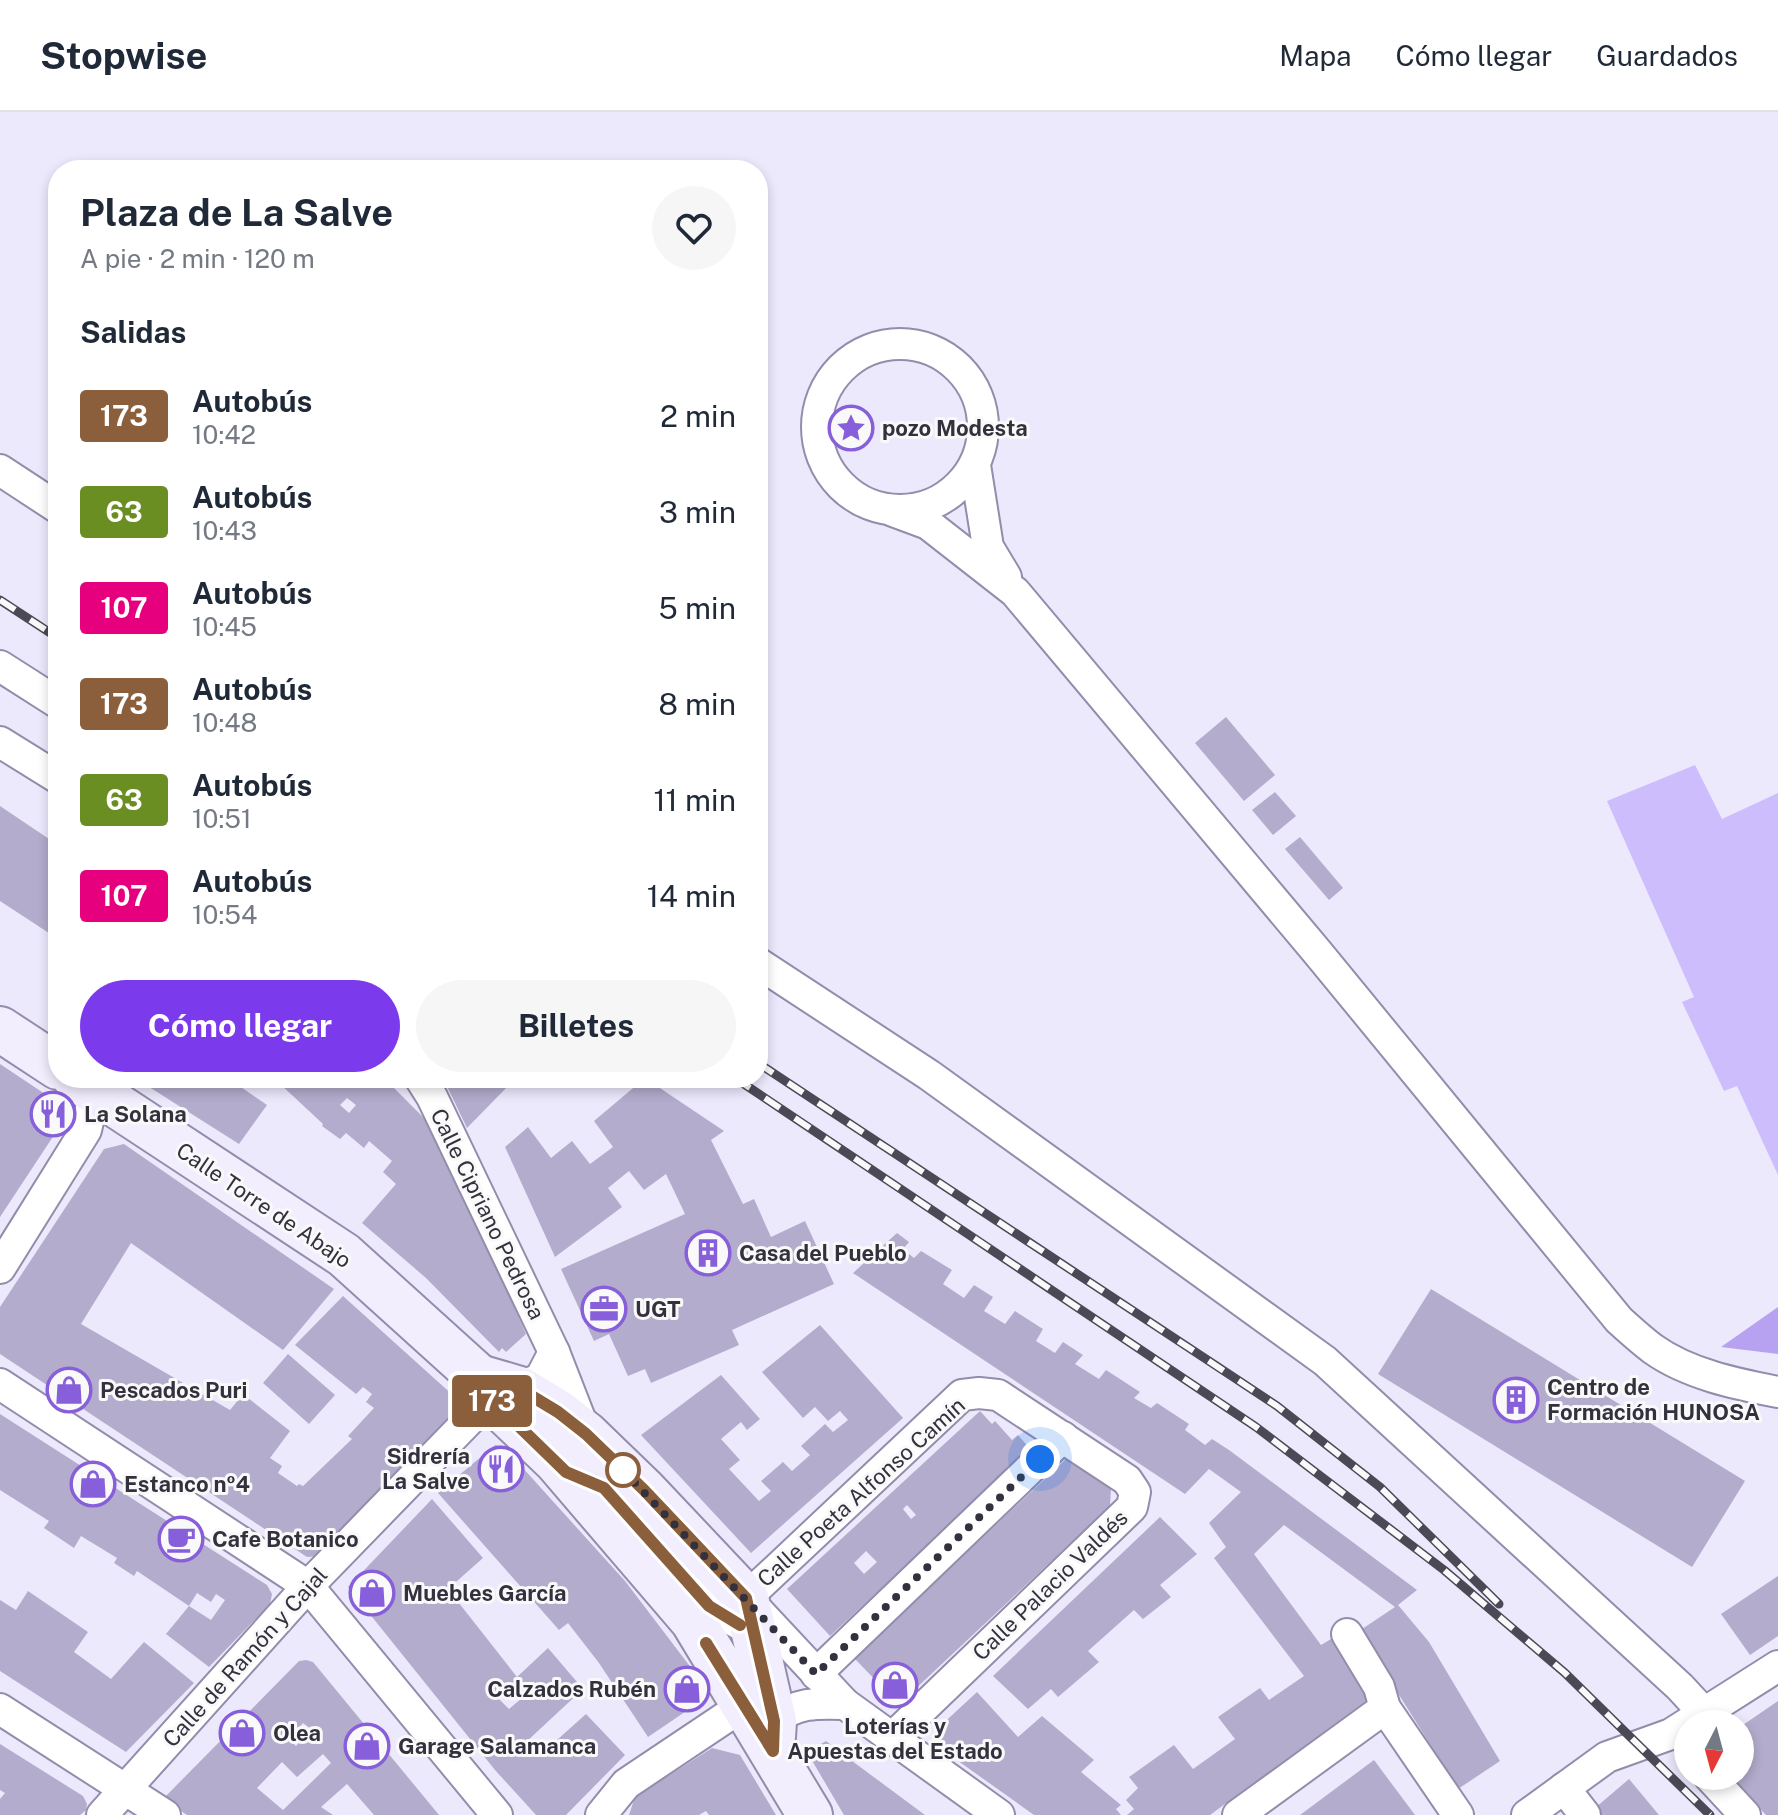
<!DOCTYPE html>
<html lang="es">
<head>
<meta charset="utf-8">
<style>
  :root { --surface:#fff; --page:#f6f6f7; --text:#1f2937; --muted:#747a83; --line:#e0e1e3; --accent:#7c3aed }
  body { margin:0; font-family:"Public Sans",sans-serif; background:var(--page); color:var(--text); height:100vh; display:flex; flex-direction:column; font-size:30px; white-space:nowrap }
  * { box-sizing:border-box; margin:0 }
  p { font-size:26px; color:var(--muted) }
  .icon { flex:none; width:44px; height:44px; fill:none; stroke:currentColor; stroke-width:2; stroke-linecap:round; stroke-linejoin:round }
  .map { position:relative; flex:1; overflow:hidden }
  .drawer { position:absolute; left:48px; top:48px; width:720px; height:928px; display:flex; flex-direction:column; background:var(--surface); border-radius:32px; box-shadow:0 4px 12px #0003 }
  .drawer>* { flex:none }
  .badge { padding:0 16px; border-radius:6px; font-size:28px; line-height:52px }
  .needle { width:52px; rotate:186deg }
  .tools { position:absolute; left:1674px; top:1598px; display:grid; gap:16px }
  .tools a { display:grid; place-items:center; width:80px; height:80px; border-radius:50%; background:var(--surface); box-shadow:0 4px 12px #0003; font-size:40px }
  .you { position:absolute; width:40px; height:40px; margin:-20px; border:6px solid #fff; border-radius:50%; background:#1a73e8; box-shadow:0 0 0 12px #1a73e833 }
  .map>.badge { position:absolute; translate:-50% -50%; box-shadow:0 0 0 4px #fff }
  h2 { padding:0 32px; font-size:30px; line-height:72px }
  .round { display:grid; place-items:center; flex:none; width:84px; height:84px; border-radius:42px; background:var(--page) }
  .head { display:flex; align-items:center; justify-content:space-between; height:136px; padding:0 32px }
  h1 { font-size:38px; font-weight:700; line-height:60px }
  .primary-button { display:flex; gap:16px; margin-top:auto; padding:16px 32px }
  .primary-button a { flex:1; height:92px; border-radius:48px; background:var(--accent); color:#fff; font-size:32px; font-weight:700; line-height:92px; text-align:center }
  .primary-button a+a { background:var(--page); color:var(--text) }
  ul { padding:0; list-style:none }
  li { display:flex; align-items:center; gap:24px; height:96px; padding:0 32px }
  li div { flex:1 }
  li b { display:block; font-size:30px }
  li em { font-style:normal }
  li .badge { min-width:88px; font-weight:700; text-align:center }
  header { display:flex; align-items:center; gap:48px; box-sizing:border-box; height:112px; padding:0 40px; background:var(--surface); border-bottom:2px solid var(--line) }
  header strong { font-size:38px }
  nav { display:flex; gap:44px; margin-inline-start:auto; font-size:28px }
  .map>svg:first-child { display:block }
</style>
</head>
<body>
<header>
<strong>Stopwise</strong>
<nav><a>Mapa</a><a>Cómo llegar</a><a>Guardados</a></nav>
</header>
<div class="map">
<svg width="1778" height="1703" viewBox="0 0 1778 1703">
  <rect width="100%" height="100%" fill="#ede9fd"/>
  <!-- green -->
  <path fill="#cdbdfd" d="M1695 653 1722 707 1778 681V1063L1737 974 1724 979 1682 890 1694 885 1607 689Z"/>
  <!-- forest -->
  <path fill="#b6a2f0" d="M1778 1195V1242L1721 1235Z"/>
  <!-- building -->
  <g fill="#b3accc" fill-rule="evenodd">
    <path d="M1226 605 1275 663 1244 689 1195 631Z"/>
    <path d="M1275 680 1296 704 1273 723 1252 698Z"/>
    <path d="M0 694 58 733V827L0 789Z"/>
    <path d="M1300 725 1343 776 1329 788 1285 737Z"/>
    <path d="M0 952 57 990 60 1014 0 1105Z"/>
    <path d="M135 966H228L267 993 239 1032Z"/>
    <path d="M284 966H384L427 1009 478 1113 526 1222 506 1240 502 1236 499 1240 426 1166 362 1111 396 1072 383 1060 392 1049 369 1029 364 1036 346 1021 340 1027 322 1014 323 1012 279 971ZM347 986 356 993 349 1001 340 993Z"/>
    <path d="M443 966H516L467 1016Z"/>
    <path d="M645 966 724 1019 711 1028 743 1092 754 1087 771 1125 805 1109 834 1172 732 1218 739 1233 651 1271 645 1257 628 1264 609 1222 594 1229 561 1157 685 1102 666 1062 644 1078 629 1059 608 1076 622 1095 555 1145 505 1035 528 1015 551 1046 572 1029 590 1052 613 1035 594 1009Z"/>
    <path d="M124 1032 334 1177 283 1238 131 1131 81 1212 230 1298 243 1282 290 1319 270 1346 282 1354 278 1361 297 1374 299 1372 303 1374 352 1327 348 1324 374 1296 366 1290 372 1282 363 1275 356 1282 295 1233 343 1184 456 1286V1304L322 1444 307 1445 0 1242V1195L104 1037Z"/>
    <path d="M897 1121 909 1130 903 1137 914 1146 921 1139 952 1158 943 1172 964 1186 974 1173 993 1185 984 1199 1005 1212 1015 1199 1043 1217 1036 1229 1055 1241 1063 1230 1083 1243 1075 1252 1099 1267 1106 1258 1140 1280 1134 1286 1151 1296 1157 1291 1189 1312 1185 1318 1205 1333 1212 1327 1229 1338 1417 1478 1398 1493 1429 1530 1500 1649 1458 1677 1359 1519 1395 1495 1284 1413 1254 1442 1321 1533 1331 1527 1373 1584 1210 1703H1127L1134 1697 1126 1688 1138 1676 1129 1665 1174 1633 1193 1657 1235 1627 1218 1605 1260 1576 1269 1588 1304 1564 1214 1446 1226 1435 1209 1411 1241 1380 1209 1357 1185 1382 853 1161Z"/>
    <path d="M1431 1177 1745 1369 1692 1455 1378 1262Z"/>
    <path d="M820 1213 903 1306 751 1441 641 1323 721 1263 760 1307 747 1318 741 1310 721 1327 740 1348 729 1357 759 1389 771 1379 761 1369 783 1350 792 1359 810 1343 801 1334 825 1312 833 1320 848 1308 840 1299 828 1309 815 1295 803 1306 762 1260Z"/>
    <path d="M288 1242 335 1283 309 1312 263 1271Z"/>
    <path d="M980 1299 992 1312 995 1309 1012 1328 1018 1323 1031 1338 830 1524 787 1477ZM907 1393 916 1403 911 1407 903 1397ZM866 1439 877 1450 864 1462 854 1451Z"/>
    <path d="M0 1302 267 1473 272 1482 270 1492 209 1555 166 1522 189 1494 211 1508 225 1488 216 1482 211 1490 197 1481 189 1494 137 1459 134 1464 114 1451 117 1446 81 1424 74 1436 44 1416 49 1409 0 1378Z"/>
    <path d="M495 1333 503 1334 625 1469 708 1578 707 1585 648 1625 599 1551 568 1511 559 1518 438 1381Z"/>
    <path d="M1066 1347 1111 1377 1110 1394 911 1581 901 1585 887 1580 854 1546Z"/>
    <path d="M432 1387 483 1446 448 1477 517 1565 548 1536 583 1577 525 1631 538 1645 586 1602 625 1643 566 1703H536L495 1658 348 1475ZM509 1572 522 1586 509 1597 496 1584Z"/>
    <path d="M1160 1405 1197 1442 1160 1473 1171 1485 1143 1507 1134 1498 1088 1539 1099 1550 1058 1585 1051 1577 1028 1597 993 1564Z"/>
    <path d="M1778 1464V1524L1750 1543 1721 1502Z"/>
    <path d="M28 1479 88 1520 74 1540 111 1567 144 1530 194 1571 126 1640 0 1559V1488L16 1498Z"/>
    <path d="M306 1548 313 1550 439 1703H374L347 1672 321 1695 333 1703H187L163 1687 299 1549ZM303 1611 311 1617 296 1634 289 1627ZM323 1642 331 1651 283 1698 257 1676 282 1650 297 1665Z"/>
    <path d="M977 1580 1018 1625 1042 1604 1094 1648 1081 1660 1121 1693 1116 1697 1121 1703H1034L940 1636 935 1630 936 1618Z"/>
    <path d="M1778 1589V1703H1766L1729 1664H1740V1615Z"/>
    <path d="M826 1629 844 1643 925 1703H844L807 1640Z"/>
    <path d="M0 1632 83 1684 87 1692 86 1698 80 1703H0V1687L5 1681 0 1678Z"/>
    <path d="M712 1636 740 1643 776 1703H709L706 1699 699 1703H629L635 1685Z"/>
    <path d="M1374 1648 1415 1703H1300Z"/>
    <path d="M1629 1667 1659 1703H1601L1595 1696Z"/>
  </g>
  <g fill="none" stroke-linecap="round" stroke-linejoin="round">
    <!-- street casing -->
    <g stroke="#938cab" stroke-width="34">
      <g id="street">
        <circle cx="900" cy="315" r="83"/>
        <path d="M975 353 988 435 1006 465"/>
        <path d="M0 358 58 396"/>
        <path d="M893 399 928 412 1015 480 1318 841 1619 1208C1630 1218 1641 1228 1653 1237 1688 1262 1736 1272 1778 1280"/>
        <path d="M0 554 58 591"/>
        <path d="M0 630 58 666"/>
        <path d="M758 851 929 963 1325 1249 1680 1575 1704 1601"/>
        <path d="M420 966 432 985 554 1240 584 1317"/>
        <path d="M0 1156 86 1018 98 966"/>
        <path d="M0 1272 308 1474 497 1703"/>
        <path d="M682 1463 709 1494 763 1526"/>
        <path d="M1347 1522 1379 1575 1385 1596 1458 1703"/>
        <path d="M816 1562 1063 1325"/>
        <path d="M0 1597 165 1703"/>
        <path d="M774 1609C796 1590 817 1591 845 1592"/>
        <path d="M892 1626 1132 1395 1135 1380 1127 1368 998 1283 979 1281 962 1283 746 1486 845 1592 999 1703"/>
        <path d="M1709 1664 1745 1703"/>
        <path d="M1564 1676 1585 1703"/>
        <path d="M102 1703 308 1474 474 1303 490 1286 540 1267 554 1240"/>
        <path d="M601 1703 626 1672 744 1593"/>
        <path d="M1238 1703 1385 1596"/>
        <path d="M1527 1703 1607 1645 1671 1622 1778 1554"/>
      </g>
    </g>
    <!-- secondary casing -->
    <g stroke="#938cab" stroke-width="48">
      <g id="secondary">
        <path d="M0 917 58 955"/>
        <path d="M75 966 344 1143 479 1265 490 1286 556 1349 693 1509 810 1703"/>
        <path d="M479 1265 520 1277 558 1300 586 1322 644 1378 746 1486 774 1609 773 1625"/>
      </g>
    </g>
    <!-- street -->
    <use href="#street" stroke="#fff" stroke-width="30"/>
    <!-- secondary -->
    <use href="#secondary" stroke="#f2eefe" stroke-width="44"/>
    <!-- rail casing -->
    <g stroke="#4c4957" stroke-width="9">
      <g id="rail">
        <path d="M0 488 58 526"/>
        <path d="M758 951 1277 1294 1380 1375 1499 1492"/>
        <path d="M735 966 1256 1315 1444 1458 1565 1561 1710 1703"/>
      </g>
    </g>
    <!-- rail -->
    <use href="#rail" stroke="#f9f9f9" stroke-width="6" stroke-dasharray="18" stroke-linecap="butt"/>
  </g>
  <g fill="none" stroke-linecap="round" stroke-linejoin="round">
    <!-- line casing -->
    <g stroke="#fff" stroke-width="18">
      <path id="line" d="M706 1531 773 1639 774 1609 746 1486 644 1378 586 1322 558 1300 520 1277 490 1286 566 1360 604 1376 709 1494 740 1513"/>
    </g>
    <!-- line -->
    <use href="#line" stroke="#8b5e3c" stroke-width="12"/>
    <!-- walk -->
    <path stroke="#34313e" stroke-width="8" stroke-dasharray="0 14.4" d="M623 1358 619 1354 816 1562 1040 1347"/>
  </g>
  <!-- icons -->
  <defs>
    <g id="sight-ring" transform="scale(2.3)"><circle r="9.5" fill="#f9f9f9" stroke="#885fda" stroke-width="1.5"/><path d="M0-6L1.8-2.2L6-1.7L2.9 1.2L3.7 5.4L0 3.3L-3.7 5.4L-2.9 1.2L-6-1.7L-1.8-2.2Z" fill="#885fda"/></g>
    <g id="restaurant-ring" transform="scale(2.3)"><circle r="9.5" fill="#f9f9f9" stroke="#885fda" stroke-width="1.5"/><path d="M-5-6h1v4h1v-4h1v4h1v-4h1v5L-1.5 .5V6h-2V.5L-5-1ZM5-6V6H3V1.5H1.5Q1.5-4 5-6Z" fill="#885fda"/></g>
    <g id="building-ring" transform="scale(2.3)"><circle r="9.5" fill="#f9f9f9" stroke="#885fda" stroke-width="1.5"/><path d="M-4-6H4V6H1V3H-1V6H-4ZM-2.5-4.3h1.7v1.8h-1.7ZM.8-4.3h1.7v1.8H.8ZM-2.5-1h1.7V.8h-1.7ZM.8-1h1.7V.8H.8Z" fill="#885fda"/></g>
    <g id="office-ring" transform="scale(2.3)"><circle r="9.5" fill="#f9f9f9" stroke="#885fda" stroke-width="1.5"/><path d="M-6-3h4V-5.5h4V-3h4V5H-6ZM-1-4.5V-3h2v-1.5ZM-6 0V1H6V0Z" fill="#885fda"/></g>
    <g id="shop-ring" transform="scale(2.3)"><circle r="9.5" fill="#f9f9f9" stroke="#885fda" stroke-width="1.5"/><path d="M-5-2.5h2.3a2.7 3.5 0 0 1 5.4 0H5L5.5 6h-11ZM-1.5-2.5h3a1.5 2.3 0 0 0-3 0Z" fill="#885fda"/></g>
    <g id="cafe-ring" transform="scale(2.3)"><circle r="9.5" fill="#f9f9f9" stroke="#885fda" stroke-width="1.5"/><path d="M-5.5-4.5H6V0H3Q3 3.5 0 3.5H-2.5Q-5.5 3.5-5.5 0ZM3-3.2v2h1.7v-2ZM-6 4.5H4V6H-6Z" fill="#885fda"/></g>
  </defs>
  <g fill-rule="evenodd">
    <use href="#sight-ring" x="851" y="316"/>
    <use href="#restaurant-ring" x="53" y="1002"/>
    <use href="#building-ring" x="708" y="1141"/>
    <use href="#office-ring" x="604" y="1197"/>
    <use href="#shop-ring" x="69" y="1278"/>
    <use href="#building-ring" x="1516" y="1288"/>
    <use href="#restaurant-ring" x="501" y="1357"/>
    <use href="#shop-ring" x="93" y="1372"/>
    <use href="#cafe-ring" x="181" y="1427"/>
    <use href="#shop-ring" x="372" y="1481"/>
    <use href="#shop-ring" x="895" y="1573"/>
    <use href="#shop-ring" x="687" y="1577"/>
    <use href="#shop-ring" x="242" y="1621"/>
    <use href="#shop-ring" x="367" y="1634"/>
  </g>
  <!-- markers -->
  <circle fill="#fff" stroke="#8b5e3c" stroke-width="4" cx="623" cy="1358" r="16"/>
  <g text-anchor="middle" stroke-width="6" stroke-linejoin="round" paint-order="stroke">
    <!-- poi labels -->
    <g font-size="22" font-weight="bold" fill="#34313e" stroke="#f9f9f9" text-anchor="start">
      <text x="882" y="324">pozo Modesta</text>
      <text x="84" y="1010">La Solana</text>
      <text x="739" y="1149">Casa del Pueblo</text>
      <text x="635" y="1205">UGT</text>
      <text x="1547" y="1283">Centro de<tspan x="1547" dy="25">Formación HUNOSA</tspan></text>
      <text x="100" y="1286">Pescados Puri</text>
      <text x="470" y="1352" text-anchor="end">Sidrería<tspan x="470" dy="25">La Salve</tspan></text>
      <text x="124" y="1380">Estanco nº4</text>
      <text x="212" y="1435">Cafe Botanico</text>
      <text x="403" y="1489">Muebles García</text>
      <text x="656" y="1585" text-anchor="end">Calzados Rubén</text>
      <text x="895" y="1622" text-anchor="middle">Loterías y<tspan x="895" dy="25">Apuestas del Estado</tspan></text>
      <text x="273" y="1629">Olea</text>
      <text x="398" y="1642">Garage Salamanca</text>
    </g>
    <!-- street labels -->
    <g font-size="22" fill="#34313e" stroke="#f9f9f9">
      <text transform="translate(264 1093) rotate(34)" y="8">Calle Torre de Abajo</text>
      <text transform="translate(488 1102) rotate(64)" y="8">Calle Cipriano Pedrosa</text>
      <text transform="translate(861 1380) rotate(-42)" y="8">Calle Poeta Alfonso Camín</text>
      <text transform="translate(1050 1473) rotate(-44)" y="8">Calle Palacio Valdés</text>
      <text transform="translate(245 1545) rotate(-48)" y="8">Calle de Ramón y Cajal</text>
    </g>
  </g>
</svg>
<div class="tools">
<a><svg class="needle" viewBox="-14 -14 28 28"><path d="M0-13l5 13h-10z" fill="#e53935"/><path d="M0 13l5-13h-10z" fill="#747a83"/></svg></a>
</div>
<div class="you" style="left:1040px;top:1347px"></div>
<b class="badge" style="left:492px;top:1289px;background:#8b5e3c;color:#fff">173</b>
<section class="drawer">
<div class="head"><div><h1>Plaza de La Salve</h1><p>A pie · 2 min · 120 m</p></div><a class="round"><svg class="icon" aria-label="heart" viewBox="0 0 24 24"><path d="M12 20l-8-8c-3-5 5-10 8-4 3-6 11-1 8 4z"/></svg></a></div>
<h2>Salidas</h2>
<ul>
<li><span class="badge" style="background:#8b5e3c;color:#fff">173</span><div><b>Autobús</b><p>10:42</p></div><em>2 min</em></li>
<li><span class="badge" style="background:#6b8e23;color:#fff">63</span><div><b>Autobús</b><p>10:43</p></div><em>3 min</em></li>
<li><span class="badge" style="background:#e6007e;color:#fff">107</span><div><b>Autobús</b><p>10:45</p></div><em>5 min</em></li>
<li><span class="badge" style="background:#8b5e3c;color:#fff">173</span><div><b>Autobús</b><p>10:48</p></div><em>8 min</em></li>
<li><span class="badge" style="background:#6b8e23;color:#fff">63</span><div><b>Autobús</b><p>10:51</p></div><em>11 min</em></li>
<li><span class="badge" style="background:#e6007e;color:#fff">107</span><div><b>Autobús</b><p>10:54</p></div><em>14 min</em></li>
</ul>
<div class="primary-button"><a>Cómo llegar</a><a>Billetes</a></div>
</section>
</div>
</body>
</html>
